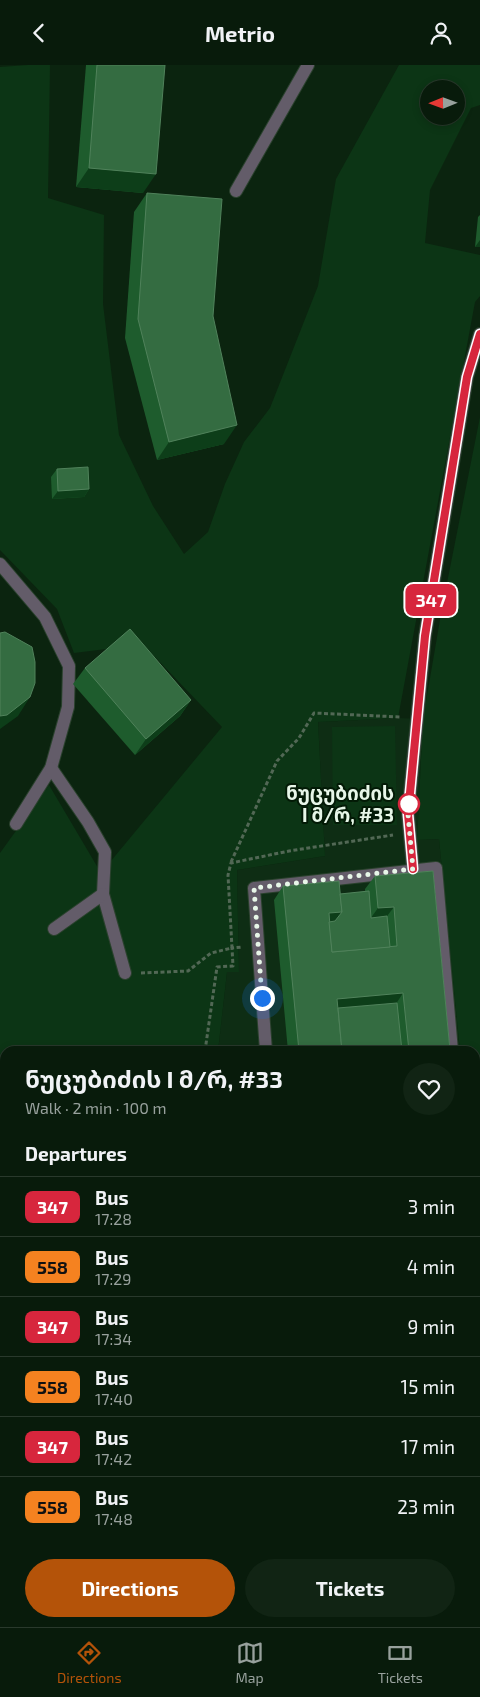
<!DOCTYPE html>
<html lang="en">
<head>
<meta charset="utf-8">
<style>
  :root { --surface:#081b0b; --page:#112414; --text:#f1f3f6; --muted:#98a19d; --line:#29392c; --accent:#b45309 }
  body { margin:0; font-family:"Exo 2","Noto Sans Georgian",sans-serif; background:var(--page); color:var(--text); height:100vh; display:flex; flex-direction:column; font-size:19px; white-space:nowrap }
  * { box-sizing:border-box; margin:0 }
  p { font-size:16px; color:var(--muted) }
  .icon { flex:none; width:28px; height:28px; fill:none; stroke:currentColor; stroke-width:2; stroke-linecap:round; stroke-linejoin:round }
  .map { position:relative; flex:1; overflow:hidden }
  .drawer { position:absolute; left:0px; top:981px; width:480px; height:581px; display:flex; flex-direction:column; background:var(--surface); border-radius:15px 15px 0 0; box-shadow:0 2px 8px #0003,0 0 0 1px var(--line) }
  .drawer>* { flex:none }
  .badge { padding:0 10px; border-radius:8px; font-size:18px; line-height:32px }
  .needle { width:32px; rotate:269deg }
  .fabs { position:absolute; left:420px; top:15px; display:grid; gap:10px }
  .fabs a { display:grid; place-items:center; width:45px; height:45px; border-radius:50%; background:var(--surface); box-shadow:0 2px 8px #0003,0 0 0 1px var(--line); font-size:25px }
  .you { position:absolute; width:25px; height:25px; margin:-12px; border:4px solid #fff; border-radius:50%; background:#1a73e8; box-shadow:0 0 0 8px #1a73e833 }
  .map>.badge { position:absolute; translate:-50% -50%; box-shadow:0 0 0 2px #fff }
  h2 { padding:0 25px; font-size:19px; line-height:45px }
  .round { display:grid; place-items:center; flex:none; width:52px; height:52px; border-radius:26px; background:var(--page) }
  .summary { display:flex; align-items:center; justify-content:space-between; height:85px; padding:0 25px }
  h1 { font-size:24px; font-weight:700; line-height:38px }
  .button { display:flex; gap:10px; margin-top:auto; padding:10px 25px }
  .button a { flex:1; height:58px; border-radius:30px; background:var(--accent); color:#fff; font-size:20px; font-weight:700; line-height:58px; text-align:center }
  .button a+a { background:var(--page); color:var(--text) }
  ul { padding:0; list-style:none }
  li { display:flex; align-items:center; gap:15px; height:60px; padding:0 25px; border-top:1px solid var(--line) }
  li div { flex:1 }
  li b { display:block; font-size:19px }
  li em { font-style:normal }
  li .badge { min-width:55px; font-weight:700; text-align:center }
  header { display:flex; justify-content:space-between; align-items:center; height:65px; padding:0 25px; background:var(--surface); font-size:22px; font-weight:700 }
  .menu { display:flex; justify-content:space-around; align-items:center; height:70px; border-top:1px solid var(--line); background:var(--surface); font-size:14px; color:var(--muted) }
  .menu a { display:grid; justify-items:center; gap:2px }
  .menu .on { color:var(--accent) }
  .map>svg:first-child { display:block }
</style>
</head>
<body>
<header><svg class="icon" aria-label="back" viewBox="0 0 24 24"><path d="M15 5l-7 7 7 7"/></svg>Metrio<svg class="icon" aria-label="person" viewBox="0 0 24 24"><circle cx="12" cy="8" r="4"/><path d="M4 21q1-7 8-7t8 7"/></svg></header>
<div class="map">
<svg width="480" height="1562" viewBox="0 0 480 1562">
  <rect width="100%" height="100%" fill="#0b240f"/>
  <!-- built -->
  <path fill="#0e2d14" d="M398 653 423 654 417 775 439 774 460 986H218L227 907 239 906 237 805 325 791 318 657Z"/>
  <!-- green -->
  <g fill="#0c3515" fill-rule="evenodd">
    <path d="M28 0H50L48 133 104 150 103 239 119 370 153 441 184 489 208 467 225 419 244 377 270 343 318 221 336 114 399 0H480V40L471 43 430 125 425 178 480 190V231L475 237 398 653 318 657 325 791 237 805 239 907H227L218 986H5V1558H475V986H460L439 774 417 775 423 654 442 543 480 352V1562H0V788L49 720 101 808 222 662 155 592 122 582 74 588 57 544 0 485V2ZM429 24H456V51H429Z"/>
    <path d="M395 661 397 760H333L332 662Z"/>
  </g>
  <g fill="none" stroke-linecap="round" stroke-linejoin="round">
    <!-- lane casing -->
    <g stroke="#2a412d" stroke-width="14">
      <g id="lane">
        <path d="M236 126 308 0"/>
        <path d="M0 499 45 552 69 601 68 642 51 703 16 759"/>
        <path d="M51 703 88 757 105 787 103 829 125 908"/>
        <path d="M54 864 103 829"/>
        <path d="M266 986 254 823 436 803 452 986"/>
      </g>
    </g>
    <!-- street casing -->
    <g stroke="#2a412d" stroke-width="14">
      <path id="street" d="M413 804 408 749 425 571 467 312 480 269"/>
    </g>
    <!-- path -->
    <g stroke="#526855" stroke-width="3" stroke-dasharray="4 2.5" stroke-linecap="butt">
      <path d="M231 797 277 696 299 673 314 648 400 652"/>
      <path d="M141 908 188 906 211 888 232 883 228 810 231 798 289 786 393 770"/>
      <path d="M205 986 217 902 233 901 232 883 242 882"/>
      <path d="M475 1188 480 1190"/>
      <path d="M475 1216 480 1213"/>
      <path d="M0 1368 5 1362"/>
      <path d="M475 1457 480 1458"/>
      <path d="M88 1562 96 1558"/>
    </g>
    <!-- lane -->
    <use href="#lane" stroke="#635c69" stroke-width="12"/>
    <!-- street -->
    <use href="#street" stroke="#635c69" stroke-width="12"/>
  </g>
  <!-- wall -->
  <g fill="#1e5c2d">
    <path d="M86 0H165L143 128 76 122Z"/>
    <path d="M147 128 213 251 224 379 157 395 125 273 134 147Z"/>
    <path d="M480 150V182H475L478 152Z"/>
    <path d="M57 404 89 424 84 432 52 434 51 412Z"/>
    <path d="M85 603 191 635 180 651 135 690 73 619Z"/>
    <path d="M433 806 450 985 449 986H288L274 835 283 821 340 829 365 827V824L375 811Z"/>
  </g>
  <!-- shaded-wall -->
  <g fill="#0d3e19">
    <path d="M89 103 156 109 143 128 76 122Z"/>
    <path d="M480 175V182H475Z"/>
    <path d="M237 360 224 379 157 395 169 377Z"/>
    <path d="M89 424 84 432 52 434 58 426Z"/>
    <path d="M30 632 18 651 0 664V651Z"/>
    <path d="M191 635 180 651 135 690 146 674Z"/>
    <path d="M394 842 384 855 368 857 378 843Z"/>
    <path d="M342 847 332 861H323L329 848Z"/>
    <path d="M403 928 394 942 331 948 337 934Z"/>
  </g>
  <!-- building -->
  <g fill="#346c41" stroke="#50825b">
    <path d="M97 0H165L156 109 89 103Z"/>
    <path d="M147 128 222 134 213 251 237 360 169 377 138 254Z"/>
    <path d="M88 402 89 424 58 426 57 404Z"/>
    <path d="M130 564 191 635 146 674 85 603Z"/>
    <path d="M5 567 32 582 35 597V618L30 632 7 650 0 651V568Z"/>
    <path d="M433 806 450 985 437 986H409L403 928 337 934 342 986H299L283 821 339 816 342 847 329 848 332 887 397 881 394 842 378 843 375 811Z"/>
    <path d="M369 826 371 853 387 851 390 882 332 887 329 857 335 856 342 847 340 829Z"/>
    <path d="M397 938 402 986H342L338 943Z"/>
  </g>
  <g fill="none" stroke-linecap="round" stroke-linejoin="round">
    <!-- line casing -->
    <g stroke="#fff" stroke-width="11">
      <path id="line" d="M413 804 408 749 425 571 467 312 480 269"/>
    </g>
    <!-- line -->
    <use href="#line" stroke="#d7263d" stroke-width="8"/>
    <!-- walk -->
    <path stroke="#e7f6e8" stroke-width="5" stroke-dasharray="0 9" d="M262 933 254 823 413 804 408 749 410 730 409 739"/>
  </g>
  <!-- markers -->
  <circle fill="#fff" stroke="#d7263d" stroke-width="2.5" cx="409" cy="739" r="10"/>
  <g text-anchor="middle" stroke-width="4" stroke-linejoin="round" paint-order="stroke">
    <!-- stop labels -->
    <g font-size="19" font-weight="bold" fill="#e7f6e8" stroke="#031a06" text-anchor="end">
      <text x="394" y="735">ნუცუბიძის<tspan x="394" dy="22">I მ/რ, #33</tspan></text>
    </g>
  </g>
</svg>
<div class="fabs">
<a><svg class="needle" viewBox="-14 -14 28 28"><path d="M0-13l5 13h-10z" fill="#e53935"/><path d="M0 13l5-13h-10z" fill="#98a19d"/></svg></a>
</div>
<div class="you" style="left:262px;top:933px"></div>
<b class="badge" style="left:431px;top:535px;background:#d7263d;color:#fff">347</b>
<section class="drawer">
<div class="summary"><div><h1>ნუცუბიძის I მ/რ, #33</h1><p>Walk · 2 min · 100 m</p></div><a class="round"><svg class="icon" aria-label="heart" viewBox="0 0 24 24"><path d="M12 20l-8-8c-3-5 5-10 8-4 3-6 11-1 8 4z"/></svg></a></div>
<h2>Departures</h2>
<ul>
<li><span class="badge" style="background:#d7263d;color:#fff">347</span><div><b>Bus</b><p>17:28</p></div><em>3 min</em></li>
<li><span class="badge" style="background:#f58220;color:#111">558</span><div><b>Bus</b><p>17:29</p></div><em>4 min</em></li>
<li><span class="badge" style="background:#d7263d;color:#fff">347</span><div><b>Bus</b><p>17:34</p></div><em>9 min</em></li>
<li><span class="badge" style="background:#f58220;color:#111">558</span><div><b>Bus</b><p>17:40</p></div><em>15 min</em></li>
<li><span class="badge" style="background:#d7263d;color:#fff">347</span><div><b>Bus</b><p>17:42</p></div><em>17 min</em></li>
<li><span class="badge" style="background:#f58220;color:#111">558</span><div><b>Bus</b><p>17:48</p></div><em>23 min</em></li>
</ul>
<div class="button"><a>Directions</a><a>Tickets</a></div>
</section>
</div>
<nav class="menu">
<a class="on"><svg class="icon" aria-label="directions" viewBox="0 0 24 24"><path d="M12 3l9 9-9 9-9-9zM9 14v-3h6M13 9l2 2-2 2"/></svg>Directions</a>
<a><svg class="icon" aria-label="map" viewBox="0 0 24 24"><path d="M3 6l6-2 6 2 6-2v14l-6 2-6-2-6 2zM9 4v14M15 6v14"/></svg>Map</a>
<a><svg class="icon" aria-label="tickets" viewBox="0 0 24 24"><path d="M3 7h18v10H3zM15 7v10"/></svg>Tickets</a>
</nav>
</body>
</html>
